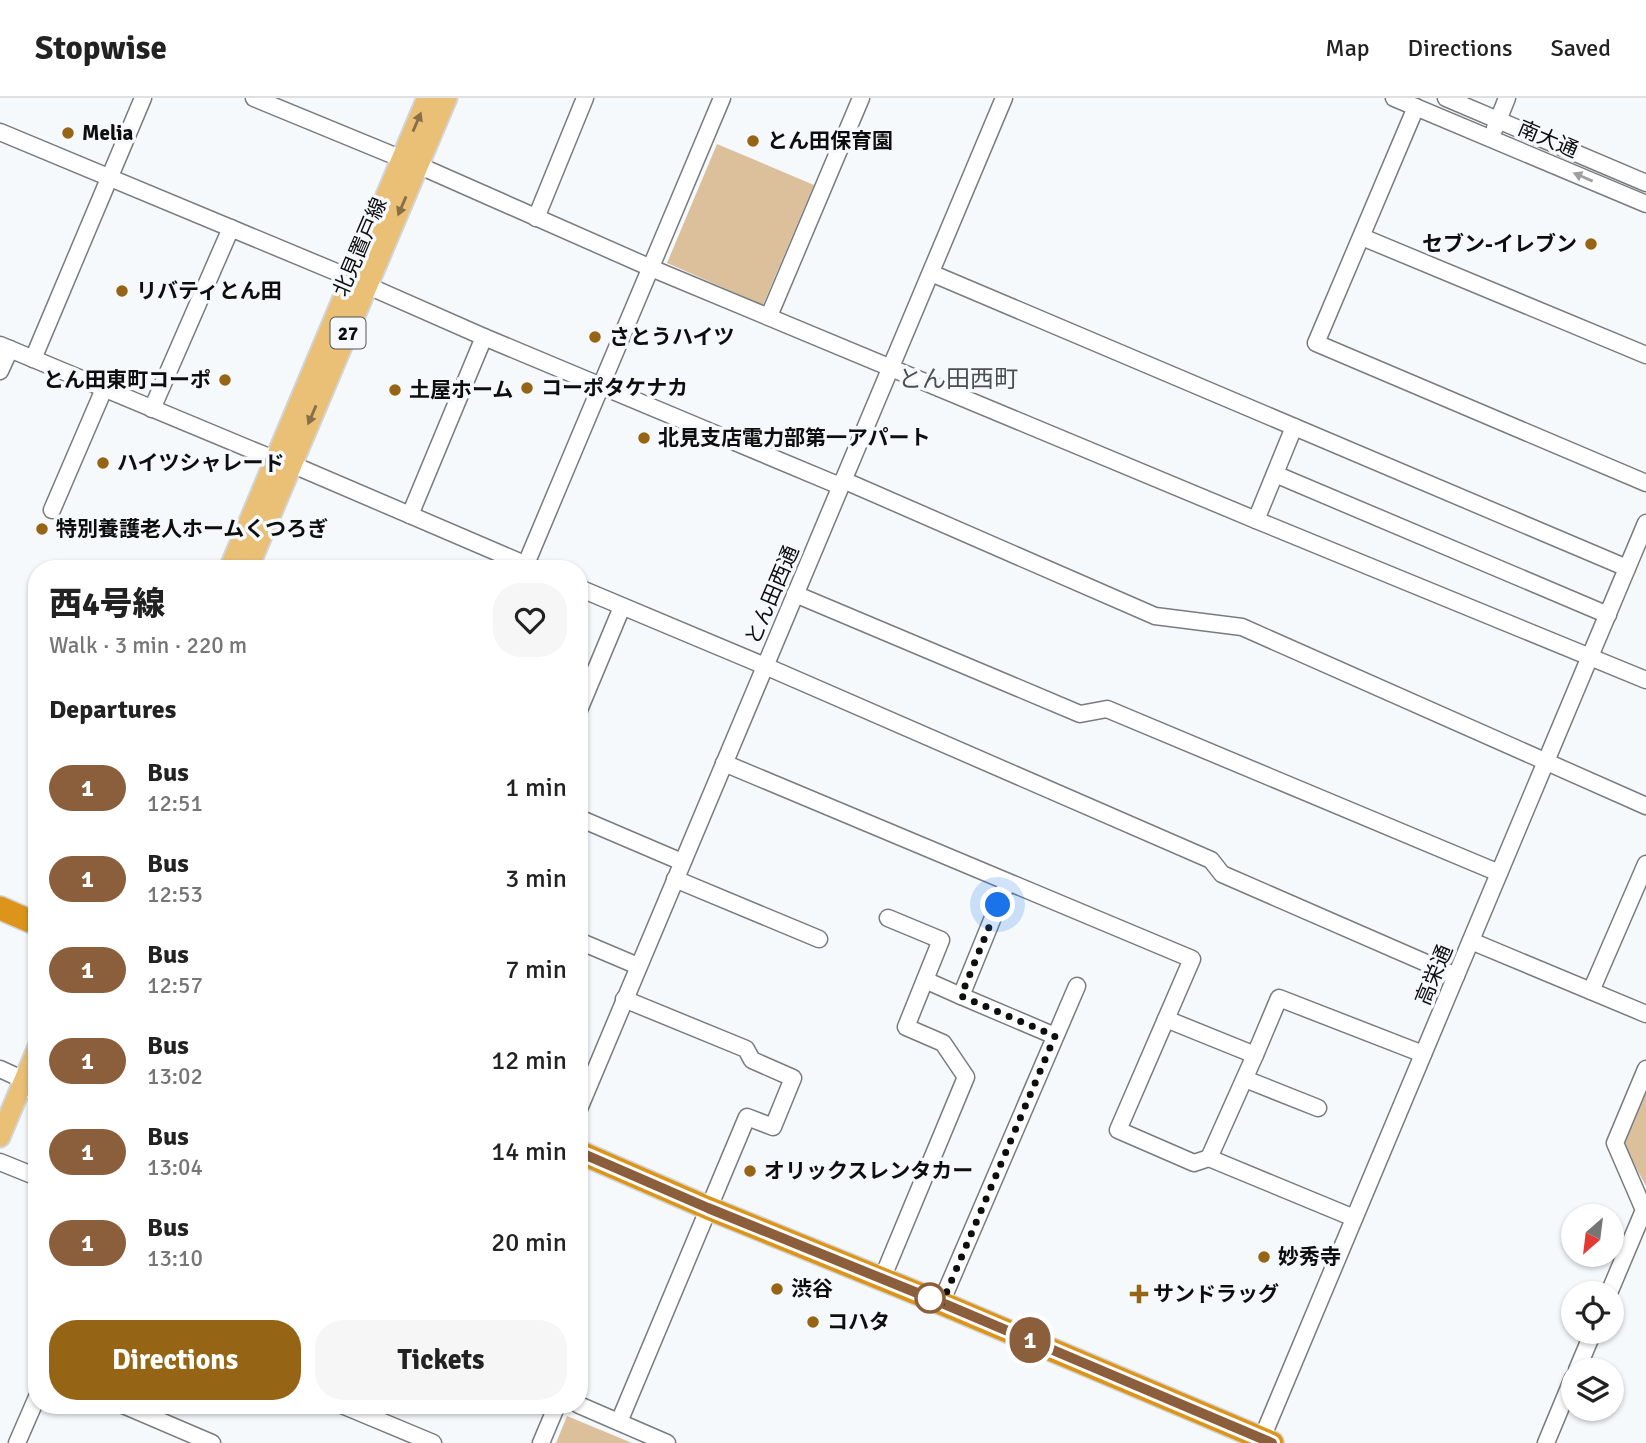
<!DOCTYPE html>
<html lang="en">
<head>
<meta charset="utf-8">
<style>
  :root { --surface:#fff; --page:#f6f6f6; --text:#222; --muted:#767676; --line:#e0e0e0; --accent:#956415 }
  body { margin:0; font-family:Signika,"Noto Sans JP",sans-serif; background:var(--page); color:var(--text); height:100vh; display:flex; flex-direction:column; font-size:26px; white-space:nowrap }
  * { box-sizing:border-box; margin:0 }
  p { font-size:23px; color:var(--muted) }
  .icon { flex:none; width:38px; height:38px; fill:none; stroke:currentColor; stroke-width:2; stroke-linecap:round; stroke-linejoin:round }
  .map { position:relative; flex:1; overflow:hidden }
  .side { position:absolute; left:28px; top:462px; width:560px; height:854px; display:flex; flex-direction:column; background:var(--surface); border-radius:28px; box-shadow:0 2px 5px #0004 }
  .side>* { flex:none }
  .badge { padding:0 14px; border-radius:23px; font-size:24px; line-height:46px }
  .needle { width:46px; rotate:208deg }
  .buttons { position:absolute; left:1561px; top:1106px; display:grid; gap:14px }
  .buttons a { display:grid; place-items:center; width:63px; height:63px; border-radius:50%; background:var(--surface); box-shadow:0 2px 5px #0004; font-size:35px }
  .you { position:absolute; width:35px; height:35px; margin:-18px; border:5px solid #fff; border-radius:50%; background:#1a73e8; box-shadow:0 0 0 10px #1a73e833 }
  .map>.badge { position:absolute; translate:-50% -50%; box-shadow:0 0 0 4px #fff }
  h2 { padding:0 21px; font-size:26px; line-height:63px }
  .round { display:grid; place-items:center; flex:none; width:74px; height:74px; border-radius:28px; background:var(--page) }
  .head { display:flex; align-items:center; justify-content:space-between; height:119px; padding:0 21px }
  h1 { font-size:33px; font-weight:800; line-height:52px }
  .cta { display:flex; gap:14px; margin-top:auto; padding:14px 21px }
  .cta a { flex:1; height:80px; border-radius:28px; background:var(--accent); color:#fff; font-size:28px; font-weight:800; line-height:80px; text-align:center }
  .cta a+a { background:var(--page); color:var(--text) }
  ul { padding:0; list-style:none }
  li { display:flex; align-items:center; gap:21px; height:91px; padding:0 21px }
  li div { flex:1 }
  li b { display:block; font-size:26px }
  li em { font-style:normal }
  li .badge { min-width:77px; font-weight:700; text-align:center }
  header { display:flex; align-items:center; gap:42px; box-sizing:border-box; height:98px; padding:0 35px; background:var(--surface); border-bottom:2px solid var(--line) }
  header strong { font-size:33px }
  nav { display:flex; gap:38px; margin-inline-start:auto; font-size:24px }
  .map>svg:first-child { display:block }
</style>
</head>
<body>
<header>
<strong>Stopwise</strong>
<nav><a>Map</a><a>Directions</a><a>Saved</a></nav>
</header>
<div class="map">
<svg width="1646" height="1345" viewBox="0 0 1646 1345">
  <rect width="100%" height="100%" fill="#f6f9fc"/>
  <!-- green -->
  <g fill="#dcc09c">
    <path d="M717 46 814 87 763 207 667 165Z"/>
    <path d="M1646 985V1088L1622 1044Z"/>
    <path d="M567 1318 632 1345H556Z"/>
  </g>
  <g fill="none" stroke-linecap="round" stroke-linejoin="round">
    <!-- minor casing -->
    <g stroke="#797c7e" stroke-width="19">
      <g id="minor">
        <path d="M254 0 429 72 651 170 1256 422 1646 582"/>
        <path d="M1394 0 1646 106"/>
        <path d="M1446 0 1646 85"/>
        <path d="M1416 9 1316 245 1646 385"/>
        <path d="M1495 30 1507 0"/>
        <path d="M0 34 341 176 484 239 840 388"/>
        <path d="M536 120 585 0"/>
        <path d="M1362 139 1646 257"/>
        <path d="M931 175 1627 470"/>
        <path d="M769 218 861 0"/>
        <path d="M0 247 264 357 291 366 536 471"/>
        <path d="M33 261 143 0"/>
        <path d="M0 273 10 251"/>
        <path d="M152 311 231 130"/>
        <path d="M1275 376 1608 517"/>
        <path d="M843 382 1155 518 1242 529 1646 708"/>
        <path d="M52 412 104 291"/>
        <path d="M410 417 484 239"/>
        <path d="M1256 422 1294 329"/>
        <path d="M526 466 722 0"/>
        <path d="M579 490 765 568 1211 762 1222 776 1456 878"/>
        <path d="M795 496 1080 616 1107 611 1499 775"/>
        <path d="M579 612 622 509"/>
        <path d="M724 665 1192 861 1118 1032 1194 1065 1209 1060 1354 1120"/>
        <path d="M579 720 682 764"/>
        <path d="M675 781 819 841"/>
        <path d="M1007 785 961 898 1055 938"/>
        <path d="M579 843 638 868"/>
        <path d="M1471 843 1646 916"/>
        <path d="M925 882 961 898"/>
        <path d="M1591 893 1646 766"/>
        <path d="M1166 921 1255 957"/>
        <path d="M0 971 24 982"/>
        <path d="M1245 981 1318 1010"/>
        <path d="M21 989 37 995"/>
        <path d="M579 1011 1004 0"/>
        <path d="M1209 1060 1255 957 1279 900 1423 956"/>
        <path d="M0 1064 37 1079"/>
        <path d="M882 1181 966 979 943 945 906 929 941 842 888 820"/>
        <path d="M1609 1195 1644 1112 1615 1045 1646 971"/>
        <path d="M941 1205 1077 888"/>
        <path d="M1577 1272 1593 1234"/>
        <path d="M123 1307 212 1345"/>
        <path d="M342 1307 433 1345"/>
        <path d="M579 1307 667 1345"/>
        <path d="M619 1324 747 1019 773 1029 793 980 752 962 746 951 624 901"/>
        <path d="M17 1345 37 1299"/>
        <path d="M541 1345 557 1307"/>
        <path d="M1260 1345 1646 425"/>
        <path d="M1546 1345 1573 1280"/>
      </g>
    </g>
    <!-- major casing -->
    <g stroke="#d3d4d4" stroke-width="23">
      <g id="major">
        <path d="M229 471 427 0"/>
        <path d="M248 471 447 0"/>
        <path d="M0 1039 37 951"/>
      </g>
    </g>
    <!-- highway casing -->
    <g stroke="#d3d4d4" stroke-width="26">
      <g id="highway">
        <path d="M0 810 37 826"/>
        <path d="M579 1054 708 1110 941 1205 1272 1345"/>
      </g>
    </g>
    <!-- minor -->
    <use href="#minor" stroke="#fff" stroke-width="16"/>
    <!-- major -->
    <use href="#major" stroke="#eabf76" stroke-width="19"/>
    <!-- highway -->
    <use href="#highway" stroke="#dc951a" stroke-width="23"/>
  </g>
  <!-- one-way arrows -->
  <defs><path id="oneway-solid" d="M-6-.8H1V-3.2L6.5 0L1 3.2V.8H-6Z" transform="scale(1.75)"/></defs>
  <g fill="#876f47">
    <use href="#oneway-solid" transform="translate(417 24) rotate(-67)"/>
    <use href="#oneway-solid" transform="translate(402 108) rotate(113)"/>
    <use href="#oneway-solid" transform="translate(312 317) rotate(113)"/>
  </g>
  <use fill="#9e9f9f" href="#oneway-solid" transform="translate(1583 79) rotate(-157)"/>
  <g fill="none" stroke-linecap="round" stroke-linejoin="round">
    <!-- line casing -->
    <g stroke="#fff" stroke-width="16">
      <path id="line" d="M579 1054 708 1110 942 1205 1272 1345"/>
    </g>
    <!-- line -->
    <use href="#line" stroke="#8b5e3c" stroke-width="10"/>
    <!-- walk -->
    <path stroke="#0d0e0e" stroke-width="7" stroke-dasharray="0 12.6" d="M930 1200 942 1205 1055 938 961 898 998 807"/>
  </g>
  <!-- markers -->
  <g fill="#956415" stroke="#f6f9fc" stroke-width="2.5">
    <circle cx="68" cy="35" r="7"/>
    <circle cx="753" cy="43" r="7"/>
    <circle cx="1591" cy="146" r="7"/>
    <circle cx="122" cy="193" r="7"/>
    <circle cx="595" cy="239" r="7"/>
    <circle cx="225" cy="282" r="7"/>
    <circle cx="527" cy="290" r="7"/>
    <circle cx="395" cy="292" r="7"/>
    <circle cx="644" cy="340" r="7"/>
    <circle cx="103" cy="365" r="7"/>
    <circle cx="42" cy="431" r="7"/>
    <circle cx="750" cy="1073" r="7"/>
    <circle cx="1264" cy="1159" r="7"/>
    <circle cx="777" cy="1191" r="7"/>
    <path d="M1135.5 1185.5h7v7h7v7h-7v7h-7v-7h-7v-7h7z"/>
    <circle cx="813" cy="1224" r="7"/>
  </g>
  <circle fill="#fff" stroke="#8b5e3c" stroke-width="3.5" cx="930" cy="1200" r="14"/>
  <g text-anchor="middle" stroke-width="7" stroke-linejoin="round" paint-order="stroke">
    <!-- shield labels -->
    <rect fill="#f6f9fc" stroke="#535455" stroke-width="2" x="330.5" y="219.5" width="35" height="31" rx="5"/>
    <g font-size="19" font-weight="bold" fill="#0d0e0e">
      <text x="348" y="242">27</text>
    </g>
    <!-- poi labels -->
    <g font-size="21" font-weight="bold" fill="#0d0e0e" stroke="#f6f9fc" text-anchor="start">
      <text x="82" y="42">Melia</text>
      <text x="767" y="50">とん田保育園</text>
      <text x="1577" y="153" text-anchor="end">セブン-イレブン</text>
      <text x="136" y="200">リバティとん田</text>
      <text x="609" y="246">さとうハイツ</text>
      <text x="211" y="289" text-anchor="end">とん田東町コーポ</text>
      <text x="541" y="297">コーポタケナカ</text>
      <text x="409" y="299">土屋ホーム</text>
      <text x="658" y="347">北見支店電力部第一アパート</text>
      <text x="117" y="372">ハイツシャレード</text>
      <text x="56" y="438">特別養護老人ホームくつろぎ</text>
      <text x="764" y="1080">オリックスレンタカー</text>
      <text x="1278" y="1166">妙秀寺</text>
      <text x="791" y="1198">渋谷</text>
      <text x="1153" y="1203">サンドラッグ</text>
      <text x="827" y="1231">コハタ</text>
    </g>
    <!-- street labels -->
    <g font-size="21" fill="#0d0e0e" stroke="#f6f9fc">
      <text transform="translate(1548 41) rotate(23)" y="7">南大通</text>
      <text transform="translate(360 149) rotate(-67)" y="7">北見置戸線</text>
      <text transform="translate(772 497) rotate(-67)" y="7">とん田西通</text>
      <text transform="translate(1434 877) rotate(-67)" y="7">高栄通</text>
    </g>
    <!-- quarter labels -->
    <g font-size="24" fill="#4c4f51" stroke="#f6f9fc">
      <text x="958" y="289">とん田西町</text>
    </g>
  </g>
</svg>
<div class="buttons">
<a><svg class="needle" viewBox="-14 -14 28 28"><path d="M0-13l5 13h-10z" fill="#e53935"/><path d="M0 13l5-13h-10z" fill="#767676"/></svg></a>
<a><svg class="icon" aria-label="locate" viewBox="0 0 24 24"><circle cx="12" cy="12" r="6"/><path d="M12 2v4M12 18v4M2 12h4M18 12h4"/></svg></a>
<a><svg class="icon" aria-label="layers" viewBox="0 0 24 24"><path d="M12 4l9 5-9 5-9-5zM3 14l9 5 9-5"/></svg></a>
</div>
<div class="you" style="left:998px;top:807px"></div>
<b class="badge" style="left:1030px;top:1242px;background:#8b5e3c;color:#fff">1</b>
<section class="side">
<div class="head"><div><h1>西4号線</h1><p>Walk · 3 min · 220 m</p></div><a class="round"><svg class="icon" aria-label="heart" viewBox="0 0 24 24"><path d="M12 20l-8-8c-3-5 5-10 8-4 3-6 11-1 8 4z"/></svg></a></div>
<h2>Departures</h2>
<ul>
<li><span class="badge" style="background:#8b5e3c;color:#fff">1</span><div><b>Bus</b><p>12:51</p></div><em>1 min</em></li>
<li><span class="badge" style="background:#8b5e3c;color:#fff">1</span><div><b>Bus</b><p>12:53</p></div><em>3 min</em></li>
<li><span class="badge" style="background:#8b5e3c;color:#fff">1</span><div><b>Bus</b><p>12:57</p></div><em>7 min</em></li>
<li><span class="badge" style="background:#8b5e3c;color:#fff">1</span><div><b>Bus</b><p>13:02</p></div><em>12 min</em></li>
<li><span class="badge" style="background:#8b5e3c;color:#fff">1</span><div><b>Bus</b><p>13:04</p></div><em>14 min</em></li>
<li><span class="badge" style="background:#8b5e3c;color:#fff">1</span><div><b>Bus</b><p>13:10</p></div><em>20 min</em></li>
</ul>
<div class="cta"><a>Directions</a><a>Tickets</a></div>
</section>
</div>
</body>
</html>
